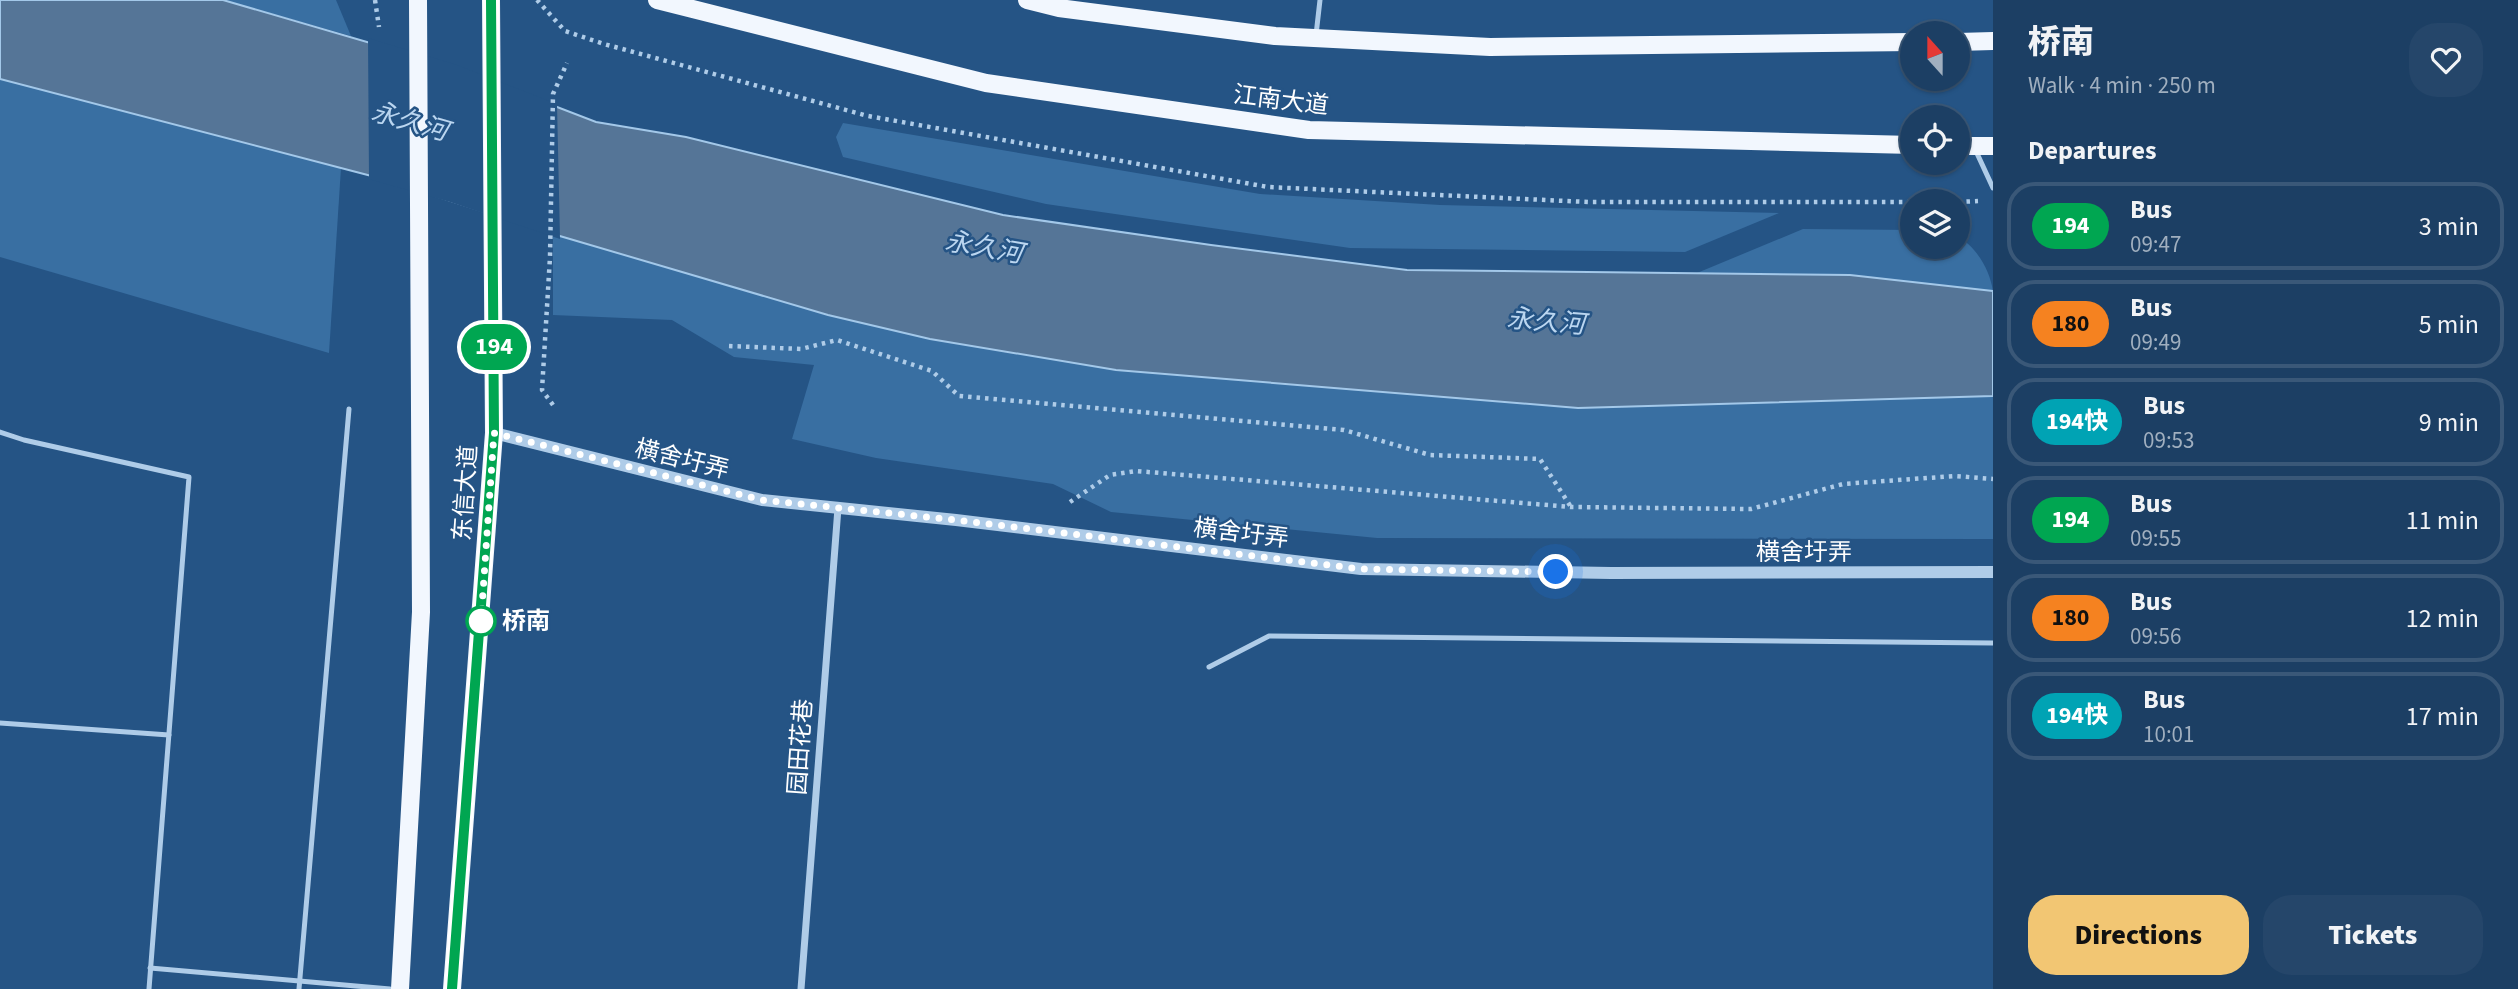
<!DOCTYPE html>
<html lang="en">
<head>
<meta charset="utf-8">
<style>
  :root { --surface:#1c3f64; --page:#25466a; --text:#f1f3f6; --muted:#a0afbf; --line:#3a5878; --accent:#f2c673 }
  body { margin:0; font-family:"Source Sans 3","Noto Sans SC",sans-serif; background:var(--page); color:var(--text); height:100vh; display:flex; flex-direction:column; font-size:26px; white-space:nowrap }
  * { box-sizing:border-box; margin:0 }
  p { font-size:23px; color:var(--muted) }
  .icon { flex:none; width:38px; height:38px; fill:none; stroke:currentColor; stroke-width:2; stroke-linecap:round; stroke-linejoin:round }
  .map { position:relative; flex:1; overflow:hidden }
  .drawer { display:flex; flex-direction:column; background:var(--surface); width:525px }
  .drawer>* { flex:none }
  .badge { padding:0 14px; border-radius:23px; font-size:24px; line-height:46px }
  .needle { width:46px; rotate:339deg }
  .tools { position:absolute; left:1900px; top:21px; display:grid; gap:14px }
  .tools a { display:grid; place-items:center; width:70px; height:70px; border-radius:50%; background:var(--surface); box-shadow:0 2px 5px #0004,0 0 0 2px var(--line); font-size:35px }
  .you { position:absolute; width:35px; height:35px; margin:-18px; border:5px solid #fff; border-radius:50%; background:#1a73e8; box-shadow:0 0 0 10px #1a73e833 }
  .map>.badge { position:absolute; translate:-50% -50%; box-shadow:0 0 0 4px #fff }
  h2 { padding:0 35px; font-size:26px; line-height:63px }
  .round { display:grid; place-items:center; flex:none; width:74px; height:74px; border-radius:28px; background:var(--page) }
  .summary { display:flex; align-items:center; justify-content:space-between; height:119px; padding:0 35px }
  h1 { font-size:33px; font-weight:800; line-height:52px }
  .cta { display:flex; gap:14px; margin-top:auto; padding:14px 35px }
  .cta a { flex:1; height:80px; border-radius:28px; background:var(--accent); color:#111; font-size:28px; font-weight:800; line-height:80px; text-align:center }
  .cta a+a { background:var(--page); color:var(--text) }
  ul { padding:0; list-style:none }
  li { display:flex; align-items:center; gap:21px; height:88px; margin:0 14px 10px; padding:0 21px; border:4px solid var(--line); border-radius:28px }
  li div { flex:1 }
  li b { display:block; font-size:26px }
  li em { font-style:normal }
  li .badge { min-width:77px; font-weight:700; text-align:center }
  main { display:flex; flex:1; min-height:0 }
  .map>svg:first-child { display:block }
</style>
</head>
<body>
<main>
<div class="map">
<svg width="1993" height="989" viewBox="0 0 1993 989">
  <rect width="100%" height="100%" fill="#255485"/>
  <!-- green -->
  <g fill="#396fa2">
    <path d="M223 0H336L351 36Z"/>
    <path d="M0 79 341 168 329 353 0 257Z"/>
    <path d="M843 123 1260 194 1440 205 1779 213 1685 252 1350 248 1046 204 843 157 836 137Z"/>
    <path d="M1803 229 1913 230V247H1958V237C1977 247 1990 271 1993 291L1850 275 1697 273Z"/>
    <path d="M553 234 828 315 930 339 1116 370 1578 408 1993 396V539L1377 538 1111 512 1053 484 876 458 792 439 814 365 734 357 672 320 553 315Z"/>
  </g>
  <!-- water -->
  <path fill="#557597" stroke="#a3c8e9" stroke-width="2" d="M0 0H223L456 68 596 122 686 137 1003 215 1211 245 1407 270 1850 275 1993 291V396L1578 408 1116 370 930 339 828 315 553 234 383 179 0 79Z"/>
  <!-- pier -->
  <path fill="#255485" d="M368 38 457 65 557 104 560 239 450 202 369 179Z"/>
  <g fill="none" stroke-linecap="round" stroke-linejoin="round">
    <!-- path -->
    <g stroke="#afcce8" stroke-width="4.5" stroke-dasharray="3.5 5" stroke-linecap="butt">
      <path d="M375 0 379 27"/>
      <path d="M537 0 565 31 604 44 868 116 1268 187 1588 202H1913"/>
      <path d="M1958 202 1978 201"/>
      <path d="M729 346 801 349 837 340 932 371 959 396 1344 430 1430 455 1540 459 1571 507"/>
      <path d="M553 405 542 390 550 257 553 94 567 63"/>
      <path d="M1070 502 1110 475 1136 471 1571 507 1751 509 1843 484 1955 476 1993 479"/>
    </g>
    <!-- service -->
    <g stroke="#afcce8" stroke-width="5">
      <path d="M1316 35 1320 0"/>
      <path d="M1975 149 1993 188"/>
      <path d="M0 432 24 440 189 477 149 989"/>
      <path d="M1209 667 1269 636 1993 643"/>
      <path d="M0 723 169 735"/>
      <path d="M150 968 390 989"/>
      <path d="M299 989 349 409"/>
    </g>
    <!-- minor -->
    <path stroke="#afcce8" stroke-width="7" d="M801 989 838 508"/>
    <!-- tertiary -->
    <path stroke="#afcce8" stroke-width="12" d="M494 433 762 500 956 520 1361 569 1611 573 1993 572"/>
    <!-- primary -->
    <g stroke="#f2f7fe" stroke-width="18">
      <path d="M657 0 986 83 1309 130 1913 145"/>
      <path d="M1027 0 1059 8 1275 36 1490 47 1913 42"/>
      <path d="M1958 42 1993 41"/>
      <path d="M1958 146H1993"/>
      <path d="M400 989 421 612 418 0"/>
      <path d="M452 989 494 433 491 0"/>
    </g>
  </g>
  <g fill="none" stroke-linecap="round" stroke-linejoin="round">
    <!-- line casing -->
    <g stroke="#fff" stroke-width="16">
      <path id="line" d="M452 989 494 433 491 0"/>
    </g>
    <!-- line -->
    <use href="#line" stroke="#00a651" stroke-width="10"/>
    <!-- walk -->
    <path stroke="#fff" stroke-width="7" stroke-dasharray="0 12.6" d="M481 621 494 433 762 500 956 520 1361 569 1556 572"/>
  </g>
  <!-- markers -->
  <circle fill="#fff" stroke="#00a651" stroke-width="3.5" cx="481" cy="621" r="14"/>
  <g text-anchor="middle" stroke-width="5" stroke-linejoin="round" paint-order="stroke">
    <!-- street labels -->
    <g font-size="24" fill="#fff" stroke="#255485">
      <text transform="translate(1281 100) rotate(7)" y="8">江南大道</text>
      <text transform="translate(682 459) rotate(14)" y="8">横舍圩弄</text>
      <text transform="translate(465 493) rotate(-86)" y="8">东信大道</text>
      <text transform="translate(1241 533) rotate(7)" y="8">横舍圩弄</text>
      <text x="1804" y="560">横舍圩弄</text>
      <text transform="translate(800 747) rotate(-86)" y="8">园田花巷</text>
    </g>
    <!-- stop labels -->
    <g font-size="24" font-weight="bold" fill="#fff" stroke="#255485" text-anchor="start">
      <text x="502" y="629">桥南</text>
    </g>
    <!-- water labels -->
    <g font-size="26" font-style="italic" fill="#bbd6f0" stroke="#255485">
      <text transform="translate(410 121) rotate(16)" y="9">永久河</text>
      <text transform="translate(984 247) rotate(10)" y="9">永久河</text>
      <text transform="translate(1546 321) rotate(5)" y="9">永久河</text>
    </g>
  </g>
</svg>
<div class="tools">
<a><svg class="needle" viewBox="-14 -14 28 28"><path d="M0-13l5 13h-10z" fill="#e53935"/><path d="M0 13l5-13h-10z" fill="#a0afbf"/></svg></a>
<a><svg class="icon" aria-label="locate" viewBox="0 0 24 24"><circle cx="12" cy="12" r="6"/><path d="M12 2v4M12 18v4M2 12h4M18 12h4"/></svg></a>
<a><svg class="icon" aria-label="layers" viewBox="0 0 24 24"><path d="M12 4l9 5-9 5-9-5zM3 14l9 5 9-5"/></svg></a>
</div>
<div class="you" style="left:1556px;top:572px"></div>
<b class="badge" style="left:494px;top:347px;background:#00a651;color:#fff">194</b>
</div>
<section class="drawer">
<div class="summary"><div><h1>桥南</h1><p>Walk · 4 min · 250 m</p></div><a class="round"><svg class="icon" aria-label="heart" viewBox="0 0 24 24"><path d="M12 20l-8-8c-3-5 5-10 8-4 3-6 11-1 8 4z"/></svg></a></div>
<h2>Departures</h2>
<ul>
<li><span class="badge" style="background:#00a651;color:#fff">194</span><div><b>Bus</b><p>09:47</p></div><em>3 min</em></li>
<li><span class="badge" style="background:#f58220;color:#111">180</span><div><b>Bus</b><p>09:49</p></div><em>5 min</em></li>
<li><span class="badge" style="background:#00a3b4;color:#fff">194快</span><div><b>Bus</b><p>09:53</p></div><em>9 min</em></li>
<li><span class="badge" style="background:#00a651;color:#fff">194</span><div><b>Bus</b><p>09:55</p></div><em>11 min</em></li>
<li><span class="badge" style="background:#f58220;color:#111">180</span><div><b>Bus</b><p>09:56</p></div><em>12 min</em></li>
<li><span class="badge" style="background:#00a3b4;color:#fff">194快</span><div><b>Bus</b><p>10:01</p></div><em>17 min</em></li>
</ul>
<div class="cta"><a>Directions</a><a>Tickets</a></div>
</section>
</main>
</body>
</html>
